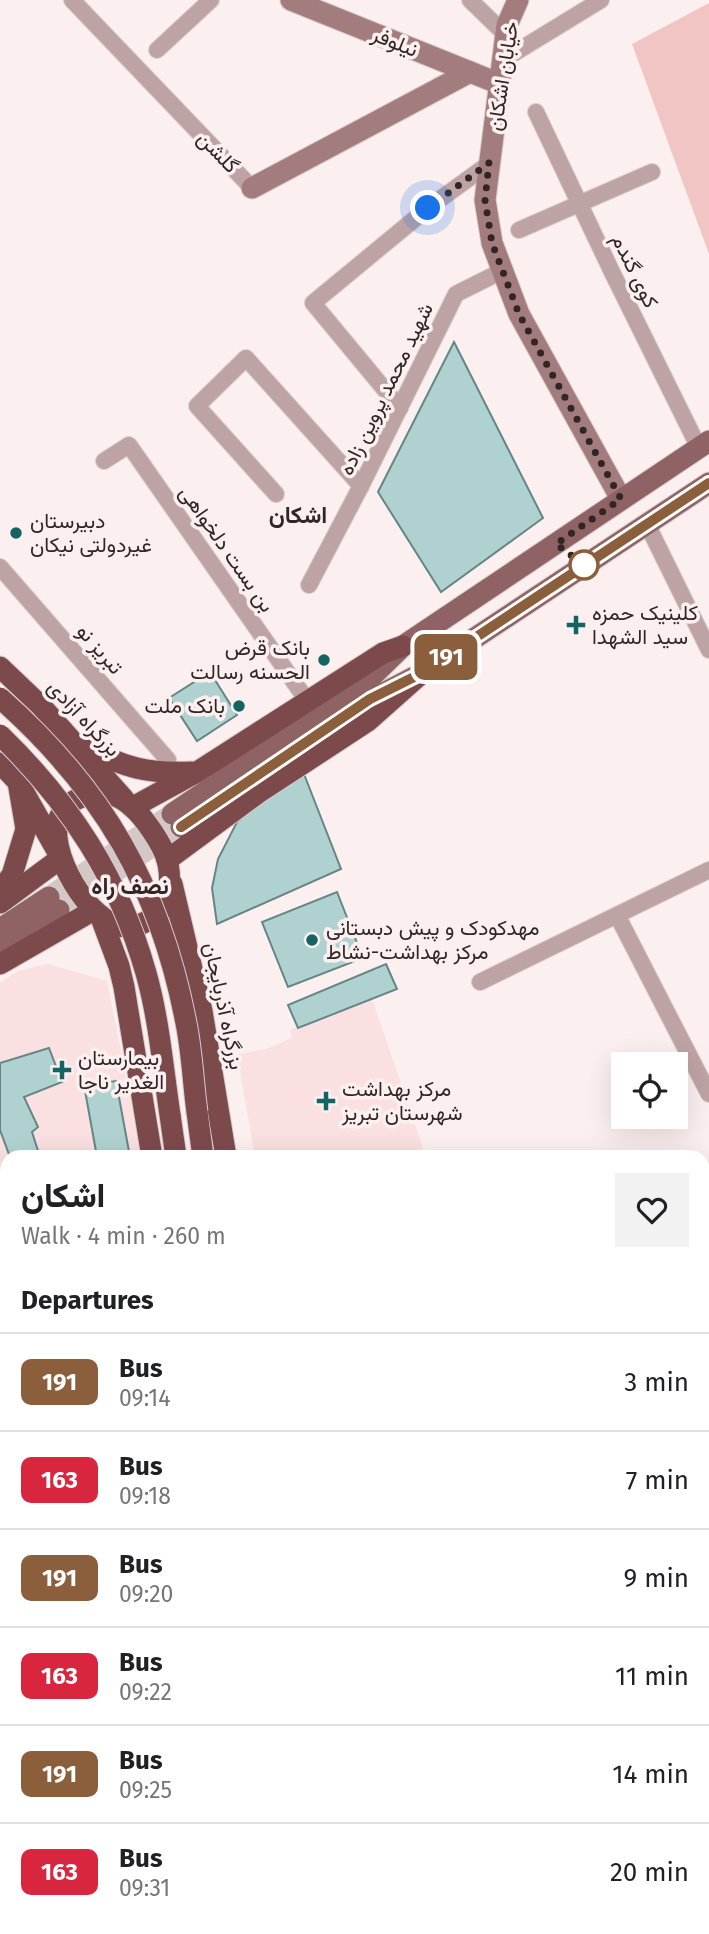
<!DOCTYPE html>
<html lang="en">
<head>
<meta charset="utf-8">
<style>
  :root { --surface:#fff; --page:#f2f2f2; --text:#202124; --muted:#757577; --line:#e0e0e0 }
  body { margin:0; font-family:"Fira Sans",Vazirmatn,sans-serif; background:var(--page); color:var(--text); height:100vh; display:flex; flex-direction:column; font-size:26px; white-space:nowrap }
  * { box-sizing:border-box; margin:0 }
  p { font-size:23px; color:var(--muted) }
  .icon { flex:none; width:38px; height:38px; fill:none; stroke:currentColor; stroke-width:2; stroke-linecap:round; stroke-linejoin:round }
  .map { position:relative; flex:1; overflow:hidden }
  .drawer { position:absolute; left:0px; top:1150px; width:710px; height:786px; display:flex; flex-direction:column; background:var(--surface); border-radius:21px 21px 0 0; box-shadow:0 7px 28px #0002 }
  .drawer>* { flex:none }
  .badge { padding:0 14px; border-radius:10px; font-size:24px; line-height:46px }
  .fabs { position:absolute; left:611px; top:1052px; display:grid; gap:14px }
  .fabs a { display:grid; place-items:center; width:77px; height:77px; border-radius:0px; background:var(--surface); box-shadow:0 7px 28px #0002; font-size:35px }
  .you { position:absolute; width:35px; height:35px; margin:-18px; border:5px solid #fff; border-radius:50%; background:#1a73e8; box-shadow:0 0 0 10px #1a73e833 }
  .map>.badge { position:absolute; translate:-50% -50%; box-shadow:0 0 0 4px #fff }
  h2 { padding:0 21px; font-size:26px; line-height:63px }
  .round { display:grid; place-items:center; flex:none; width:74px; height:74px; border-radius:0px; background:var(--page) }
  .overview { display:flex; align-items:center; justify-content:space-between; height:119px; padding:0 21px }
  h1 { font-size:33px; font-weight:800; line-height:52px }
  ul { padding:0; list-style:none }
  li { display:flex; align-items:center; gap:21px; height:98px; padding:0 21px; border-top:2px solid var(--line) }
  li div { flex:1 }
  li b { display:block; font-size:26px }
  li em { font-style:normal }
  li .badge { min-width:77px; font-weight:700; text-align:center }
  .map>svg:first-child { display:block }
</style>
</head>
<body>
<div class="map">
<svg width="709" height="1934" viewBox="0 0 709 1934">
  <rect width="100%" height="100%" fill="#fcefef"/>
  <!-- built -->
  <g fill="#fae0e0">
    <path d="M48 964 107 981 142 1157H7V1292L0 1295V983L18 971Z"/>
    <path d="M372 999 423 1148 405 1157H255L237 1054 266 1049 292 1038 290 1030Z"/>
  </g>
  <!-- green -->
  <path fill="#f2c5c5" d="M709 3V254L632 44Z"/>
  <!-- building -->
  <g fill="#afd2d1" stroke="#658685" stroke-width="2">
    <path d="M454 342 543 518 441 592 378 492Z"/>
    <path d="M210 672 237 715 197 741 169 698Z"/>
    <path d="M304 774 341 869 217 924 212 888 218 859 237 822 263 799Z"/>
    <path d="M337 892 363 958 288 987 262 922Z"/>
    <path d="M386 964 397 989 298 1028 288 1005Z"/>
    <path d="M49 1048 62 1082 24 1097 38 1127 32 1132 40 1157H10L0 1130V1063Z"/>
    <path d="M116 1081 130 1157H97L84 1085Z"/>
    <path d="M7 1178V1217L0 1199V1181Z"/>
    <path d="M7 1508V1605L0 1607V1510Z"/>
    <path d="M709 1624V1664L704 1666V1626Z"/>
    <path d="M704 1702 709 1714V1736L704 1738Z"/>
  </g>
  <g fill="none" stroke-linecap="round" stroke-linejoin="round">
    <!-- primary-tunnel -->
    <g stroke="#d3c7c7" stroke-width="21" stroke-dasharray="21 10" stroke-linecap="butt">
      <path d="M49 897 172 814"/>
      <path d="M59 910 181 827"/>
    </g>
    <!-- street casing -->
    <g stroke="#d7cbcb" stroke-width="18">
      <g id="street">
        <path d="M72 0 252 188"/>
        <path d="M470 0 506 35"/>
        <path d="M157 50 211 0"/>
        <path d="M503 60 601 0"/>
        <path d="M536 112 611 270 699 448"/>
        <path d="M519 230 652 172"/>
        <path d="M400 408 313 303 428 208 490 163"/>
        <path d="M104 461 129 445 308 702"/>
        <path d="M276 494 197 406 246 358 361 486"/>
        <path d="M647 524 709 650"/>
        <path d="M0 567 168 760"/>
        <path d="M309 585 361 486 456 294 502 271"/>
        <path d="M617 915 709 1094"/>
        <path d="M480 982 709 870"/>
        <path d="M704 1241 709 1238"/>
        <path d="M0 1730 7 1743"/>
        <path d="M704 1791 709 1798"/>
        <path d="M0 1813 7 1811"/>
        <path d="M704 1881 709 1876"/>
        <path d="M0 1913 7 1911"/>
        <path d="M93 1928 96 1934"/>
        <path d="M462 1928 463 1934"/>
        <path d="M646 1934 652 1928"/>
      </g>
    </g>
    <!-- secondary casing -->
    <g stroke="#d7cbcb" stroke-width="23">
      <g id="secondary">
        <path d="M291 0 500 84"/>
        <path d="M518 0 507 25 485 200 492 243 519 314 621 499"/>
        <path d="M252 188 470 72"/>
        <path d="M704 1782 709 1780"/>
        <path d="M266 1934 270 1928"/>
        <path d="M366 1934 372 1928"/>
      </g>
    </g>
    <!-- primary casing -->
    <g stroke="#d7cbcb" stroke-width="23">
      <g id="primary">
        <path d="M172 814 362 686 403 646 709 441"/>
        <path d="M181 827 370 700 422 673 709 483"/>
        <path d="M0 929 49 897"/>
        <path d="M0 949 59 910"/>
      </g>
    </g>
    <!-- highway casing -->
    <g stroke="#d7cbcb" stroke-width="23">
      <g id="highway">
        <path d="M0 667 41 706 124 799"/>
        <path d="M86 746C122 768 149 774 192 772"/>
        <path d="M0 763 18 782 56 849"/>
        <path d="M94 792C109 793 120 796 132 807 144 817 163 845 167 860 171 874 171 901 160 911 151 919 141 927 127 927 90 927 44 848 60 816 67 802 80 797 94 792Z"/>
        <path d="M133 807 197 772 383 653 403 646"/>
        <path d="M167 860 258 793 368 721 422 673"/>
        <path d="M172 884 202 1011 226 1157"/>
        <path d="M0 891 12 875 26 829 18 782"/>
        <path d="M0 903 61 858"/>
        <path d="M100 915 119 966 124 987 152 1157"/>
        <path d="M0 964 94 910"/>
        <path d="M197 1112 203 1157"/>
        <path d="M170 1115 176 1157"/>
        <path d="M295 1928 296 1934"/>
        <path d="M331 1928 332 1934"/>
      </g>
    </g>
    <!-- street -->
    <use href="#street" stroke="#bea3a4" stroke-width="16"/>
    <!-- secondary -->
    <use href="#secondary" stroke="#a37d7e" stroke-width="21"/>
    <!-- primary -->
    <use href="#primary" stroke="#8f6263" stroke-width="21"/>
    <!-- highway -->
    <use href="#highway" stroke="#7d4a4c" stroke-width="21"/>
    <!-- highway-bridge casing -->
    <g stroke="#d7cbcb" stroke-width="23" stroke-linecap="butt">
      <g id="highway-bridge">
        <path d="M0 698C103 789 160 887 186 1023 192 1052 193 1083 197 1112"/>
        <path d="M0 735C70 803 119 878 146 973 159 1019 163 1068 170 1115"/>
      </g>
    </g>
    <!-- highway-bridge -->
    <use href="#highway-bridge" stroke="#7d4a4c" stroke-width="21"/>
  </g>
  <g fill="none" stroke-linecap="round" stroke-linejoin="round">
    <!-- line casing -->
    <g stroke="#fff" stroke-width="16">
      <path id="line" d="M181 827 370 699 422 673 709 483"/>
    </g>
    <!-- line -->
    <use href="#line" stroke="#8b5e3c" stroke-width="10"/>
    <!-- walk -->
    <path stroke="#312525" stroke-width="7" stroke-dasharray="0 12.6" d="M428 208 489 163 485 200 492 243 519 314 621 499 556 544 584 565"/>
  </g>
  <!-- markers -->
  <g fill="#156464" stroke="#fcefef" stroke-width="2.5">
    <circle cx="16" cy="533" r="7"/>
    <path d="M572.5 614.5h7v7h7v7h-7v7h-7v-7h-7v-7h7z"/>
    <circle cx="324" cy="660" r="7"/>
    <circle cx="239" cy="706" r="7"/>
    <circle cx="312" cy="940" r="7"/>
    <path d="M58.5 1059.5h7v7h7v7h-7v7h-7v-7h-7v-7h7z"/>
    <path d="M322.5 1090.5h7v7h7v7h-7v7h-7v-7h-7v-7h7z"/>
  </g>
  <circle fill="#fff" stroke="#8b5e3c" stroke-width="3.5" cx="584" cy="565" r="14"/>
  <g text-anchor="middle" stroke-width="7" stroke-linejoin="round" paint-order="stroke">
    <!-- street labels -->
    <g font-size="21" fill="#312525" stroke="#fcefef">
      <text transform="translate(395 42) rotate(22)" y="7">نیلوفر</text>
      <text transform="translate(503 76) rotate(-81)" y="7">خیابان اشکان</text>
      <text transform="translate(218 152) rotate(46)" y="7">گلشن</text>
      <text transform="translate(635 271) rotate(64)" y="7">کوی گندم</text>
      <text transform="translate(386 389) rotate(-64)" y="7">شهید محمد پروین زاده</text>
      <text transform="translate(227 549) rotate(55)" y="7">بن بست دلخواهی</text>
      <text transform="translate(100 649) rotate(49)" y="7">تبریز نو</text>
      <text transform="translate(84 718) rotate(47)" y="7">بزرگراه آزادی</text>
      <text transform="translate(224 1006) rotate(78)" y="7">بزرگراه آذربایجان</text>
    </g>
    <!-- poi labels -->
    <g font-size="21" fill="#312525" stroke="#fcefef" text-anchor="start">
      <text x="30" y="528">دبیرستان<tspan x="30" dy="24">غیردولتی نیکان</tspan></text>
      <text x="592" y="620">کلینیک حمزه<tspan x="592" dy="24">سید الشهدا</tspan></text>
      <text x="310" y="655" text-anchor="end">بانک قرض<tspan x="310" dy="24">الحسنه رسالت</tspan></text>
      <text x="225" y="713" text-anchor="end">بانک ملت</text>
      <text x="326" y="935">مهدکودک و پیش دبستانی<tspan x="326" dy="24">مرکز بهداشت-نشاط</tspan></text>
      <text x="78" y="1065">بیمارستان<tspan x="78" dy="24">الغدیر ناجا</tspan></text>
      <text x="342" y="1096">مرکز بهداشت<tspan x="342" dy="24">شهرستان تبریز</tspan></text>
    </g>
    <!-- neighbourhood labels -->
    <g font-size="23" font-weight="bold" fill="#312525" stroke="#fcefef">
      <text x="298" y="523">اشکان</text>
      <text x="130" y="894">نصف راه</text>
    </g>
  </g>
</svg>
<div class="fabs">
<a><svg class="icon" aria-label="locate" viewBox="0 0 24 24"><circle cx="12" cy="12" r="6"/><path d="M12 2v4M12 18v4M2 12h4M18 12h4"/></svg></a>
</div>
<div class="you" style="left:428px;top:208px"></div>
<b class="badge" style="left:446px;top:657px;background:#8b5e3c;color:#fff">191</b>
<section class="drawer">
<div class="overview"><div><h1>اشکان</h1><p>Walk · 4 min · 260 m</p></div><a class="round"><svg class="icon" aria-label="heart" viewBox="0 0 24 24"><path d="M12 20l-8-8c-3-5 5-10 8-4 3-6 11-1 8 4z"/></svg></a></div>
<h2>Departures</h2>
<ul>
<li><span class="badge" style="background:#8b5e3c;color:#fff">191</span><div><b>Bus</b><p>09:14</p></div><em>3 min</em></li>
<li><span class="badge" style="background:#d7263d;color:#fff">163</span><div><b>Bus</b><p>09:18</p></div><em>7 min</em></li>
<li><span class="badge" style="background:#8b5e3c;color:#fff">191</span><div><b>Bus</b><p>09:20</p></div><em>9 min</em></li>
<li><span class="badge" style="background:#d7263d;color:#fff">163</span><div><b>Bus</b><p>09:22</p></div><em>11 min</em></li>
<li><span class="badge" style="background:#8b5e3c;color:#fff">191</span><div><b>Bus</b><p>09:25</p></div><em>14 min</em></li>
<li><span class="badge" style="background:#d7263d;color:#fff">163</span><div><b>Bus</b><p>09:31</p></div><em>20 min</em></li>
</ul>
</section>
</div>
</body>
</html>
